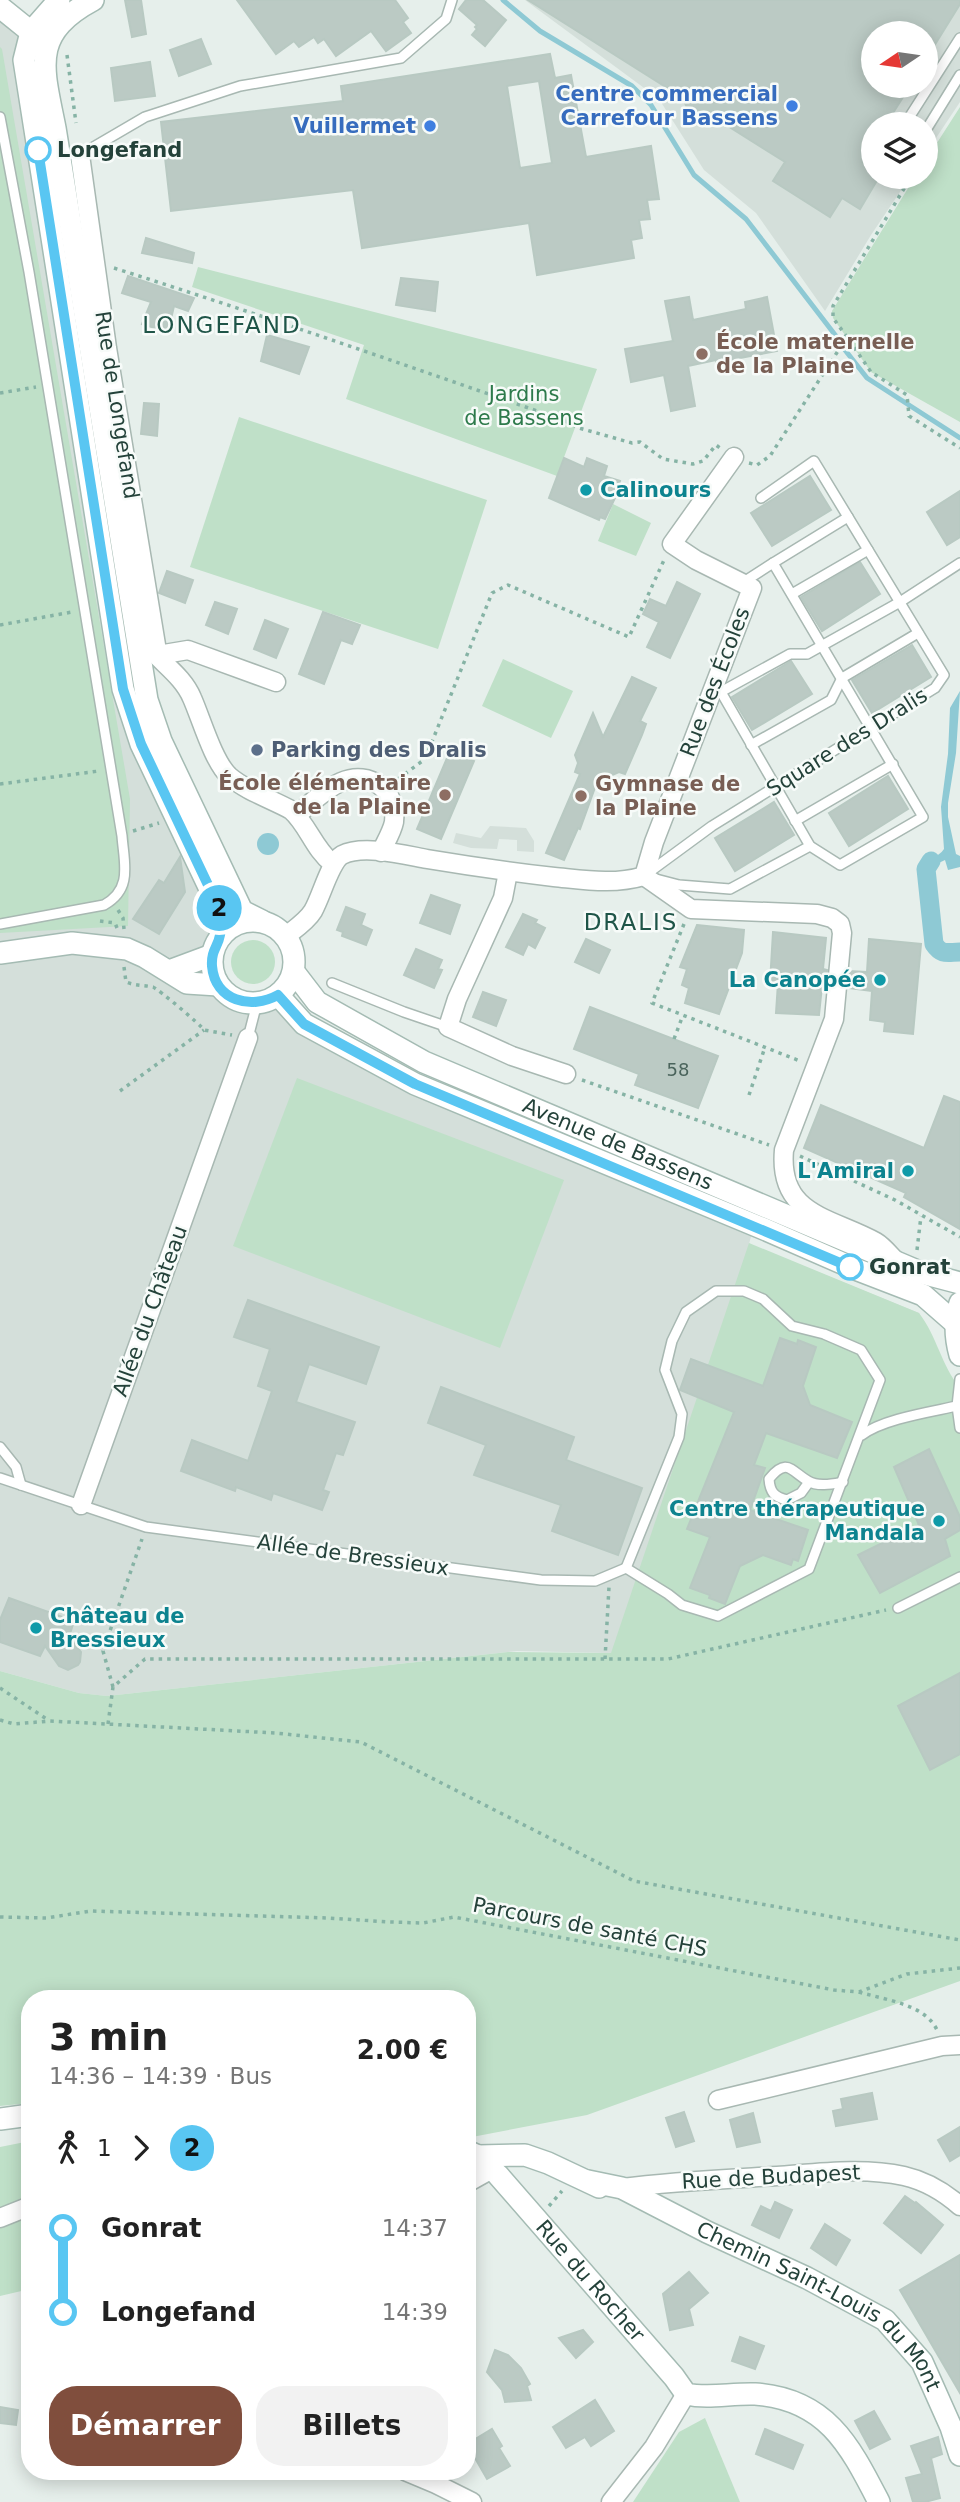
<!DOCTYPE html>
<html lang="fr">
<head>
<meta charset="utf-8">
<style>
  :root { --surface:#fff; --page:#f2f2f2; --text:#222; --muted:#767676; --accent:#804e3d }
  body { margin:0; font-family:"DejaVu Sans",sans-serif; background:var(--page); color:var(--text); height:100vh; display:flex; flex-direction:column; font-size:26px; white-space:nowrap }
  * { box-sizing:border-box; margin:0 }
  p { font-size:23px; color:var(--muted) }
  .icon { flex:none; width:38px; height:38px; fill:none; stroke:currentColor; stroke-width:2; stroke-linecap:round; stroke-linejoin:round }
  .map { position:relative; flex:1; overflow:hidden }
  .side { position:absolute; left:21px; top:1990px; width:455px; height:490px; display:flex; flex-direction:column; background:var(--surface); border-radius:28px; box-shadow:0 4px 18px #0003 }
  .side>* { flex:none }
  .badge { padding:0 14px; border-radius:23px; font-size:24px; line-height:46px }
  .needle { width:46px; rotate:257deg }
  .tools { position:absolute; left:861px; top:21px; display:grid; gap:14px }
  .tools a { display:grid; place-items:center; width:77px; height:77px; border-radius:50%; background:var(--surface); box-shadow:0 4px 18px #0003; font-size:35px }
  .map>.badge { position:absolute; translate:-50% -50%; box-shadow:0 0 0 4px #fff }
  .legs { display:flex; align-items:center; gap:10px; height:77px; padding:0 28px; font-size:23px }
  .legs p { margin-inline-start:auto }
  .headline { display:flex; align-items:center; justify-content:space-between; height:119px; padding:0 28px }
  h1 { font-size:38px; font-weight:700; line-height:52px }
  .cta { display:flex; gap:14px; margin-top:auto; padding:14px 28px }
  .cta a { flex:1; height:80px; border-radius:28px; background:var(--accent); color:#fff; font-size:28px; font-weight:700; line-height:80px; text-align:center }
  .cta a+a { background:var(--page); color:var(--text) }
  ul { padding:0 28px; list-style:none }
  li { display:flex; align-items:center; gap:24px; height:84px; font-size:26px }
  li i { display:grid; place-items:center; width:10px; height:100%; margin:0 9px; background:currentColor }
  li i::after { content:''; width:18px; height:18px; margin:-9px; border:5px solid; border-radius:50%; background:var(--surface) }
  li p { margin-inline-start:auto }
  li:first-child i { background:linear-gradient(#0000 50%,currentColor 0) }
  li:last-child i { background:linear-gradient(currentColor 50%,#0000 0) }
  .map>svg:first-child { display:block }
</style>
</head>
<body>
<div class="map">
<svg width="960" height="2502" viewBox="0 0 960 2502">
  <rect width="100%" height="100%" fill="#e6efeb"/>
  <!-- built -->
  <g fill="#d4dfda" fill-rule="evenodd">
    <path d="M525 0H960V102L926 153V124H873V177H910L871 235 825 311 756 213 704 170 659 99ZM873 33H926V86H873Z"/>
    <path d="M0 7 27 46 123 689 221 936 212 956V970L218 984 228 995 245 1003H257L278 995 304 1024 753 1229 749 1244 919 1313 960 1403 611 1653 517 1651 107 1696 79 1693 0 1671Z"/>
    <path d="M490 826 526 828 534 841V852L517 851V840L499 839 497 849 471 848 453 843 456 833 481 838Z"/>
  </g>
  <!-- green -->
  <g fill="#bfe0c8">
    <path d="M0 47 2 49 130 799 128 926 0 933Z"/>
    <path d="M960 107V422L871 372 833 318 832 311 915 177H926V160Z"/>
    <path d="M198 267 597 369 557 476 346 399 364 345 192 287Z"/>
    <path d="M239 417 487 500 438 649 190 567Z"/>
    <path d="M613 504 651 523 636 556 598 541Z"/>
    <path d="M503 659 573 691 551 738 482 706Z"/>
    <circle cx="253" cy="962" r="22"/>
    <path d="M297 1078 564 1180 500 1348 233 1246Z"/>
    <path d="M749 1243 919 1313C937 1336 941 1365 960 1388V1981L587 2115 472 2137H467V1998H30V2103L0 2106V1671L79 1693 107 1696 508 1652 611 1653Z"/>
    <path d="M30 2141V2195L23 2199 30 2206V2289L0 2296V2147Z"/>
    <path d="M705 2418 740 2502H633L679 2432Z"/>
  </g>
  <!-- water -->
  <g fill="#8ec9d4">
    <path d="M960 691 956 753 948 803V817L956 854 960 856V867L948 870 945 860 928 868 931 888H928L923 868C930 856 938 858 944 849L941 807 948 754 950 708Z"/>
    <circle cx="268" cy="844" r="11"/>
  </g>
  <g fill="none" stroke-linecap="round" stroke-linejoin="round">
    <!-- stream -->
    <g stroke="#8ec9d4" stroke-width="5">
      <path d="M503 0 540 31 632 86 651 105 694 175 746 219 839 340"/>
      <path d="M845 350 867 378 960 438"/>
    </g>
    <!-- canal -->
    <path stroke="#8ec9d4" stroke-width="19" d="M931 861 926 869 934 944C942 956 948 952 960 952"/>
  </g>
  <!-- building -->
  <g fill="#bbcac4" stroke="#b8c9c2" stroke-width="2" fill-rule="evenodd">
    <path d="M125 0H141L146 34 132 37Z"/>
    <path d="M237 0H395L408 18 403 22 411 33 386 51 371 31 336 56 324 39 318 43 314 37 299 47 294 41 276 54Z"/>
    <path d="M466 0H483L506 20 485 46 472 35 477 29 475 27 477 25 459 9Z"/>
    <path d="M528 0H960V4L926 59V33H873V86H910L886 124H873V145L862 162 873 169V177H879L860 209 842 198 830 217 773 181 785 162 715 118 703 122 700 115 691 118 683 98Z"/>
    <path d="M201 39 211 64 179 76 170 50Z"/>
    <path d="M550 54 555 78 571 75 586 157 651 146 659 199 647 200 650 219 639 220 642 238 631 240 634 258 537 275 529 223 362 248 353 190 171 211 161 122 343 101 341 86ZM539 81 552 163 520 168 507 86Z"/>
    <path d="M150 62 155 96 115 101 111 68Z"/>
    <path d="M146 238 194 253 192 263 142 253Z"/>
    <path d="M128 276 194 298 188 311 174 306 168 332 142 324 151 302 122 293Z"/>
    <path d="M401 278 438 282 435 311 396 305Z"/>
    <path d="M689 297 693 320 746 309 745 302 767 297 777 351 740 358 741 366 718 370 716 360 688 366 695 406 671 411 664 375 631 382 625 349 673 341 665 301Z"/>
    <path d="M267 335 309 347 299 374 261 361Z"/>
    <path d="M144 403 159 404 157 436 141 434Z"/>
    <path d="M564 458 584 467 587 458 607 466 604 476 620 481 615 498 605 519 600 517 599 520 549 498Z"/>
    <path d="M810 476 831 510 772 546 751 513Z"/>
    <path d="M960 491V537L947 545 927 512Z"/>
    <path d="M860 562 880 594 822 631 801 597Z"/>
    <path d="M167 571 193 580 185 603 159 593Z"/>
    <path d="M677 582 700 594 670 658 647 647 659 622 643 614 650 599 666 606Z"/>
    <path d="M215 602 237 609 228 634 206 625Z"/>
    <path d="M323 612 360 625 352 644 341 640 324 684 299 674Z"/>
    <path d="M265 620 288 629 276 658 254 649Z"/>
    <path d="M912 645 931 677 872 713 852 680Z"/>
    <path d="M791 661 812 694 752 730 732 697Z"/>
    <path d="M632 677 656 688 640 721 646 724 642 735 625 774 619 772 605 778 603 784 597 782 580 829 578 828 564 860 546 853 580 774 575 772 578 763 575 755 593 713 603 737Z"/>
    <path d="M450 751 474 761 441 839 417 829Z"/>
    <path d="M888 776 908 809 849 846 829 813Z"/>
    <path d="M774 802 794 835 735 871 715 838Z"/>
    <path d="M180 857 185 892 159 934 133 919 159 880 164 883Z"/>
    <path d="M431 895 460 905 450 934 420 923Z"/>
    <path d="M346 907 365 914 361 925 372 930 366 945 342 936 343 932 337 930Z"/>
    <path d="M523 914 537 920 535 923 545 928 535 948 528 944 523 955 506 947Z"/>
    <path d="M697 925 744 930 742 953 719 1014 685 1003 689 988 682 985 687 969 680 967Z"/>
    <path d="M773 932 826 938 823 969 827 970 826 986H822L819 1015 776 1013 778 983H770Z"/>
    <path d="M586 939 610 950 599 973 575 962Z"/>
    <path d="M869 939 921 944 913 1034 884 1031 885 1022 870 1020 872 991 848 988 850 971 867 972Z"/>
    <path d="M416 949 442 960 438 969 442 970 434 988 404 975Z"/>
    <path d="M483 992 506 1000 496 1026 473 1017Z"/>
    <path d="M590 1007 718 1056 698 1108 635 1085 639 1074 574 1049Z"/>
    <path d="M944 1096 960 1102V1229L904 1197 906 1193 804 1148 821 1105 924 1148Z"/>
    <path d="M248 1300 379 1347 366 1384 309 1364 296 1402 355 1422 343 1455 336 1453 323 1490 329 1492 322 1510 273 1493 271 1500 236 1487 235 1491 181 1471 192 1440 248 1461 272 1391 258 1386 270 1349 234 1337Z"/>
    <path d="M780 1338 797 1344 798 1340 816 1347 803 1386 810 1405 852 1422 837 1458 766 1433 754 1465 765 1468 750 1510 808 1530 798 1561 793 1559 791 1565 763 1555 740 1566 725 1604 709 1598 710 1595 690 1588 710 1537 687 1529 734 1412 680 1390 691 1359 763 1386Z"/>
    <path d="M441 1387 574 1437 566 1460 642 1488 618 1555 552 1531 561 1505 474 1475 486 1445 428 1423Z"/>
    <path d="M929 1449 960 1517V1530L945 1539 950 1556 880 1593 858 1555 919 1525 894 1467Z"/>
    <path d="M9 1598 74 1621 69 1637 81 1652 80 1662 78 1665 68 1670 59 1666 45 1646 40 1656 0 1642V1620Z"/>
    <path d="M960 1673V1754L930 1770 898 1706Z"/>
    <path d="M872 2093 877 2119 836 2126 833 2111 843 2109 841 2099Z"/>
    <path d="M684 2112 694 2141 676 2147 666 2118Z"/>
    <path d="M753 2113 760 2142 737 2147 730 2120Z"/>
    <path d="M960 2127V2155L950 2161 938 2140Z"/>
    <path d="M905 2196 915 2203 916 2202 943 2225 921 2253 884 2223Z"/>
    <path d="M775 2202 792 2210 779 2238 752 2225 761 2206 771 2211Z"/>
    <path d="M825 2224 850 2240 836 2265 811 2248Z"/>
    <path d="M960 2255V2393L900 2290Z"/>
    <path d="M689 2272 708 2293 689 2309 693 2325 670 2330 663 2294Z"/>
    <path d="M583 2330 593 2342 576 2358 559 2338Z"/>
    <path d="M740 2337 764 2346 755 2369 732 2361Z"/>
    <path d="M495 2350 508 2355 521 2368 530 2384 527 2386 531 2400 505 2402 502 2390 487 2372Z"/>
    <path d="M595 2400 614 2431 591 2446 585 2437 566 2448 553 2427Z"/>
    <path d="M0 2407 18 2410 16 2425 0 2423Z"/>
    <path d="M874 2411 890 2439 870 2449 855 2421Z"/>
    <path d="M492 2429 502 2446 499 2448 510 2466 487 2479 467 2444Z"/>
    <path d="M765 2429 803 2445 793 2469 756 2454Z"/>
    <path d="M938 2437 942 2454 931 2458 940 2498 925 2502H913L906 2478 922 2474 911 2446Z"/>
  </g>
  <g fill="none" stroke-linecap="round" stroke-linejoin="round">
    <!-- lane casing -->
    <g stroke="#a8b8b2" stroke-width="12">
      <g id="lane">
        <path d="M0 117 29 272 122 836C124 863 133 889 104 905L0 924"/>
        <path d="M905 124 960 38"/>
        <path d="M926 130 960 75"/>
        <path d="M80 155 145 117 240 86 401 58 446 19 452 0"/>
        <path d="M773 563 848 517"/>
        <path d="M792 594 868 550"/>
        <path d="M721 692 810 846 840 865 923 817 773 563 742 583"/>
        <path d="M717 694 790 654H807L900 602 960 563"/>
        <path d="M751 745 831 700 842 678 918 633"/>
        <path d="M795 821 893 764"/>
        <path d="M648 873 712 826 935 688 944 675 814 461 761 498"/>
        <path d="M656 879 679 885 730 889 810 846"/>
        <path d="M332 983 404 1012 448 1027"/>
        <path d="M248 1038 257 1003"/>
        <path d="M716 1291H744L763 1299 792 1326 824 1334 861 1350 880 1380 809 1569 718 1616 682 1605 668 1594 626 1568 679 1437 682 1414 665 1370 672 1341 686 1312Z"/>
        <path d="M960 1379 957 1406 960 1428"/>
        <path d="M862 1435C883 1419 930 1412 957 1406"/>
        <path d="M0 1447 16 1467 21 1485"/>
        <path d="M0 1478 146 1527 541 1580 595 1581 626 1568"/>
        <path d="M809 1482 801 1493 787 1500C774 1497 770 1492 769 1479 787 1457 791 1471 808 1481 818 1487 832 1484 843 1482"/>
        <path d="M898 1608 960 1577"/>
      </g>
    </g>
    <!-- street casing -->
    <g stroke="#a8b8b2" stroke-width="21">
      <g id="street">
        <path d="M80 155 107 348 158 657C170 669 185 681 192 698 201 718 213 761 229 776 246 791 271 799 291 810 308 825 314 849 332 863"/>
        <path d="M158 655 188 650 276 682"/>
        <path d="M297 815C310 804 325 789 341 782 370 769 398 791 394 822 392 832 385 843 381 852"/>
        <path d="M508 872 503 898 457 999 448 1027 512 1056 566 1074"/>
        <path d="M644 876 691 909 817 914 832 918 840 924 842 933 834 1019 784 1150C778 1216 831 1217 876 1242 883 1246 890 1255 896 1261"/>
        <path d="M286 936C295 929 307 921 313 911 322 895 330 862 342 855 363 844 405 855 427 859 469 866 511 872 554 877 585 880 614 885 644 876L654 842 752 588 696 560 672 544 734 457"/>
        <path d="M81 1505 248 1038"/>
        <path d="M718 2100 942 2046 960 2045"/>
        <path d="M467 2183 492 2169"/>
        <path d="M622 2188C674 2181 725 2179 777 2176 818 2173 863 2167 904 2176 926 2181 944 2192 960 2206"/>
        <path d="M0 2218 30 2206"/>
        <path d="M405 2471 436 2484 472 2502"/>
        <path d="M611 2502 654 2447 686 2394"/>
      </g>
    </g>
    <!-- secondary casing -->
    <g stroke="#a4bbb3" stroke-width="24">
      <g id="secondary">
        <path d="M59 0 31 32 24 60 123 689 141 744 219 908 221 936"/>
        <path d="M93 0C30 34 43 67 55 128L147 700 161 741 242 911 262 921"/>
        <path d="M0 7 31 32 44 28"/>
        <circle cx="253" cy="962" r="41"/>
        <path d="M0 953 72 943 127 949 145 957 187 983 218 985"/>
        <path d="M169 971 212 955"/>
        <path id="s1" d="M294 972 317 1002 424 1062 922 1273 960 1283"/>
        <path d="M278 995 304 1024 415 1084 764 1229 858 1270 923 1295 955 1323"/>
        <path d="M960 1303C954 1321 955 1337 960 1355"/>
        <path d="M0 2119 30 2115"/>
        <path id="s2" d="M467 2151 478 2156 498 2175 674 2377 686 2394C709 2399 731 2393 755 2394 827 2399 850 2446 879 2502"/>
        <path d="M478 2156 525 2155 548 2163 599 2187"/>
        <path id="s3" d="M588 2181 622 2188 707 2232 807 2278 885 2320 922 2362 951 2427 960 2455"/>
      </g>
    </g>
    <!-- path -->
    <g stroke="#86b3a5" stroke-width="3.5" stroke-dasharray="3.5 5" stroke-linecap="butt">
      <path d="M67 55 76 123"/>
      <path d="M114 268C265 316 414 368 563 420L579 428 632 443 640 442 663 459 693 464 703 461 716 445 720 448"/>
      <path d="M847 337 833 318V306L911 177"/>
      <path d="M0 393 36 387"/>
      <path d="M749 463 757 465 770 456 847 337 871 372 907 395 909 416 960 448"/>
      <path d="M0 625 72 612"/>
      <path d="M398 779 425 759 492 593 508 585 629 637 664 560"/>
      <path d="M0 784 99 771"/>
      <path d="M133 831 159 823"/>
      <path d="M118 910 123 918 124 929"/>
      <path d="M100 921 115 923 117 928"/>
      <path d="M684 924 652 1003 800 1061"/>
      <path d="M124 967 126 982C136 986 144 985 153 987 158 989 200 1024 204 1030L232 1035"/>
      <path d="M674 1039 683 1015"/>
      <path d="M582 1080 769 1145"/>
      <path d="M120 1091 204 1030"/>
      <path d="M749 1095 765 1047"/>
      <path d="M800 1156 895 1200 960 1237"/>
      <path d="M917 1250 921 1216"/>
      <path d="M605 1659 609 1587"/>
      <path d="M113 1687 103 1651 142 1539"/>
      <path d="M0 1688 48 1720"/>
      <path d="M0 1720 14 1724 50 1721 275 1733 361 1742 634 1881 960 1940"/>
      <path d="M108 1724 113 1687 145 1659H668L886 1610"/>
      <path d="M0 1917 46 1918 91 1911 328 1918 390 1922 423 1923 454 1917 834 1990 859 1992 907 1974 960 1968"/>
      <path d="M859 1992C885 2000 925 2004 937 2030"/>
      <path d="M549 2206 562 2191"/>
    </g>
    <!-- lane -->
    <use href="#lane" stroke="#fff" stroke-width="9"/>
    <!-- street -->
    <use href="#street" stroke="#fff" stroke-width="18"/>
    <!-- secondary -->
    <use href="#secondary" stroke="#fff" stroke-width="21"/>
  </g>
  <g fill="none" stroke-linecap="round" stroke-linejoin="round">
    <!-- line-1 casing -->
    <g stroke="#fff" stroke-width="16">
      <path id="line-1" d="M38 150 123 689 141 744 219 908C220 916 222 927 220 935 218 947 211 950 212 966 215 1001 251 1010 278 995L304 1024 415 1084 850 1267"/>
    </g>
    <!-- line-1 -->
    <use href="#line-1" stroke="#59c6f2" stroke-width="10"/>
  </g>
  <!-- markers -->
  <g fill="#3f7fe0" stroke="#f7fbf9" stroke-width="2.5">
    <circle cx="792" cy="106" r="7"/>
    <circle cx="430" cy="126" r="7"/>
  </g>
  <g fill="#fff" stroke="#59c6f2" stroke-width="3.5">
    <circle cx="38" cy="150" r="12"/>
    <circle cx="850" cy="1267" r="12"/>
  </g>
  <g fill="#8d6e63" stroke="#f7fbf9" stroke-width="2.5">
    <circle cx="702" cy="354" r="7"/>
    <circle cx="445" cy="795" r="7"/>
    <circle cx="581" cy="796" r="7"/>
  </g>
  <g fill="#0f9aa8" stroke="#f7fbf9" stroke-width="2.5">
    <circle cx="586" cy="490" r="7"/>
    <circle cx="880" cy="980" r="7"/>
    <circle cx="908" cy="1171" r="7"/>
    <circle cx="939" cy="1521" r="7"/>
    <circle cx="36" cy="1628" r="7"/>
  </g>
  <circle fill="#5c6f8a" stroke="#f7fbf9" stroke-width="2.5" cx="257" cy="750" r="7"/>
  <g text-anchor="middle" stroke-width="5" stroke-linejoin="round" paint-order="stroke">
    <!-- number labels -->
    <g font-size="18" fill="#4a645c">
      <text x="678" y="1076">58</text>
    </g>
    <!-- shop labels -->
    <g font-size="21" font-weight="bold" fill="#366cbe" stroke="#f7fbf9" text-anchor="end">
      <text x="778" y="101">Centre commercial<tspan x="778" dy="24">Carrefour Bassens</tspan></text>
      <text x="416" y="133">Vuillermet</text>
    </g>
    <!-- stop labels -->
    <g font-size="21" font-weight="bold" fill="#24423a" stroke="#f7fbf9" text-anchor="start">
      <text x="57" y="157">Longefand</text>
      <text x="869" y="1274">Gonrat</text>
    </g>
    <!-- education labels -->
    <g font-size="21" font-weight="bold" fill="#785e54" stroke="#f7fbf9" text-anchor="start">
      <text x="716" y="349">École maternelle<tspan x="716" dy="24">de la Plaine</tspan></text>
      <text x="431" y="790" text-anchor="end">École élémentaire<tspan x="431" dy="24">de la Plaine</tspan></text>
      <text x="595" y="791">Gymnase de<tspan x="595" dy="24">la Plaine</tspan></text>
    </g>
    <!-- park labels -->
    <g font-size="21" fill="#2d7a4b" stroke="#f7fbf9">
      <text x="524" y="401">Jardins<tspan x="524" dy="24">de Bassens</tspan></text>
    </g>
    <!-- street labels -->
    <g font-size="21" fill="#24423a" stroke="#f7fbf9">
      <text transform="translate(117 405) rotate(81)" y="7">Rue de Longefand</text>
      <text transform="translate(715 682) rotate(-69)" y="7">Rue des Écoles</text>
      <text transform="translate(847 742) rotate(-32)" y="7">Square des Dralis</text>
      <text dy="7" stroke="none"><textPath href="#s1" startOffset="371">Avenue de Bassens</textPath></text>
      <text transform="translate(150 1311) rotate(-70)" y="7">Allée du Château</text>
      <text transform="translate(353 1555) rotate(8)" y="7">Allée de Bressieux</text>
      <text transform="translate(590 1927) rotate(11)" y="7">Parcours de santé CHS</text>
      <text transform="translate(771 2177) rotate(-3)" y="7">Rue de Budapest</text>
      <text dy="7" stroke="none"><textPath href="#s2" startOffset="180">Rue du Rocher</textPath></text>
      <text dy="7" stroke="none"><textPath href="#s3" startOffset="268">Chemin Saint-Louis du Mont</textPath></text>
    </g>
    <!-- culture labels -->
    <g font-size="21" font-weight="bold" fill="#0d838f" stroke="#f7fbf9" text-anchor="end">
      <text x="600" y="497" text-anchor="start">Calinours</text>
      <text x="866" y="987">La Canopée</text>
      <text x="894" y="1178">L'Amiral</text>
      <text x="925" y="1516">Centre thérapeutique<tspan x="925" dy="24">Mandala</tspan></text>
      <text x="50" y="1623" text-anchor="start">Château de<tspan x="50" dy="24">Bressieux</tspan></text>
    </g>
    <!-- service labels -->
    <g font-size="21" font-weight="bold" fill="#4e5e75" stroke="#f7fbf9" text-anchor="start">
      <text x="271" y="757">Parking des Dralis</text>
    </g>
    <!-- neighbourhood labels -->
    <g font-size="23" letter-spacing="2" fill="#1f5548" stroke="#f7fbf9">
      <text x="222" y="333">LONGEFAND</text>
      <text x="631" y="930">DRALIS</text>
    </g>
  </g>
</svg>
<div class="tools">
<a><svg class="needle" viewBox="-14 -14 28 28"><path d="M0-13l5 13h-10z" fill="#e53935"/><path d="M0 13l5-13h-10z" fill="#767676"/></svg></a>
<a><svg class="icon" aria-label="layers" viewBox="0 0 24 24"><path d="M12 4l9 5-9 5-9-5zM3 14l9 5 9-5"/></svg></a>
</div>
<b class="badge" style="left:219px;top:908px;background:#59c6f2;color:#111">2</b>
<section class="side">
<div class="headline"><div><h1>3 min</h1><p>14:36 – 14:39 · Bus</p></div><b>2.00 €</b></div>
<div class="legs"><svg class="icon" aria-label="walk" viewBox="0 0 24 24"><circle cx="13" cy="4" r="2"/><path d="M13 8l-2 6 4 7M11 14l-3 7M7 12l3-4h3l4 4"/></svg>1<svg class="icon" aria-label="forward" viewBox="0 0 24 24"><path d="M9 5l7 7-7 7"/></svg><b class="badge" style="background:#59c6f2;color:#111">2</b></div>
<ul>
<li><i style="color:#59c6f2"></i><b>Gonrat</b><p>14:37</p></li>
<li><i style="color:#59c6f2"></i><b>Longefand</b><p>14:39</p></li>
</ul>
<div class="cta"><a>Démarrer</a><a>Billets</a></div>
</section>
</div>
</body>
</html>
